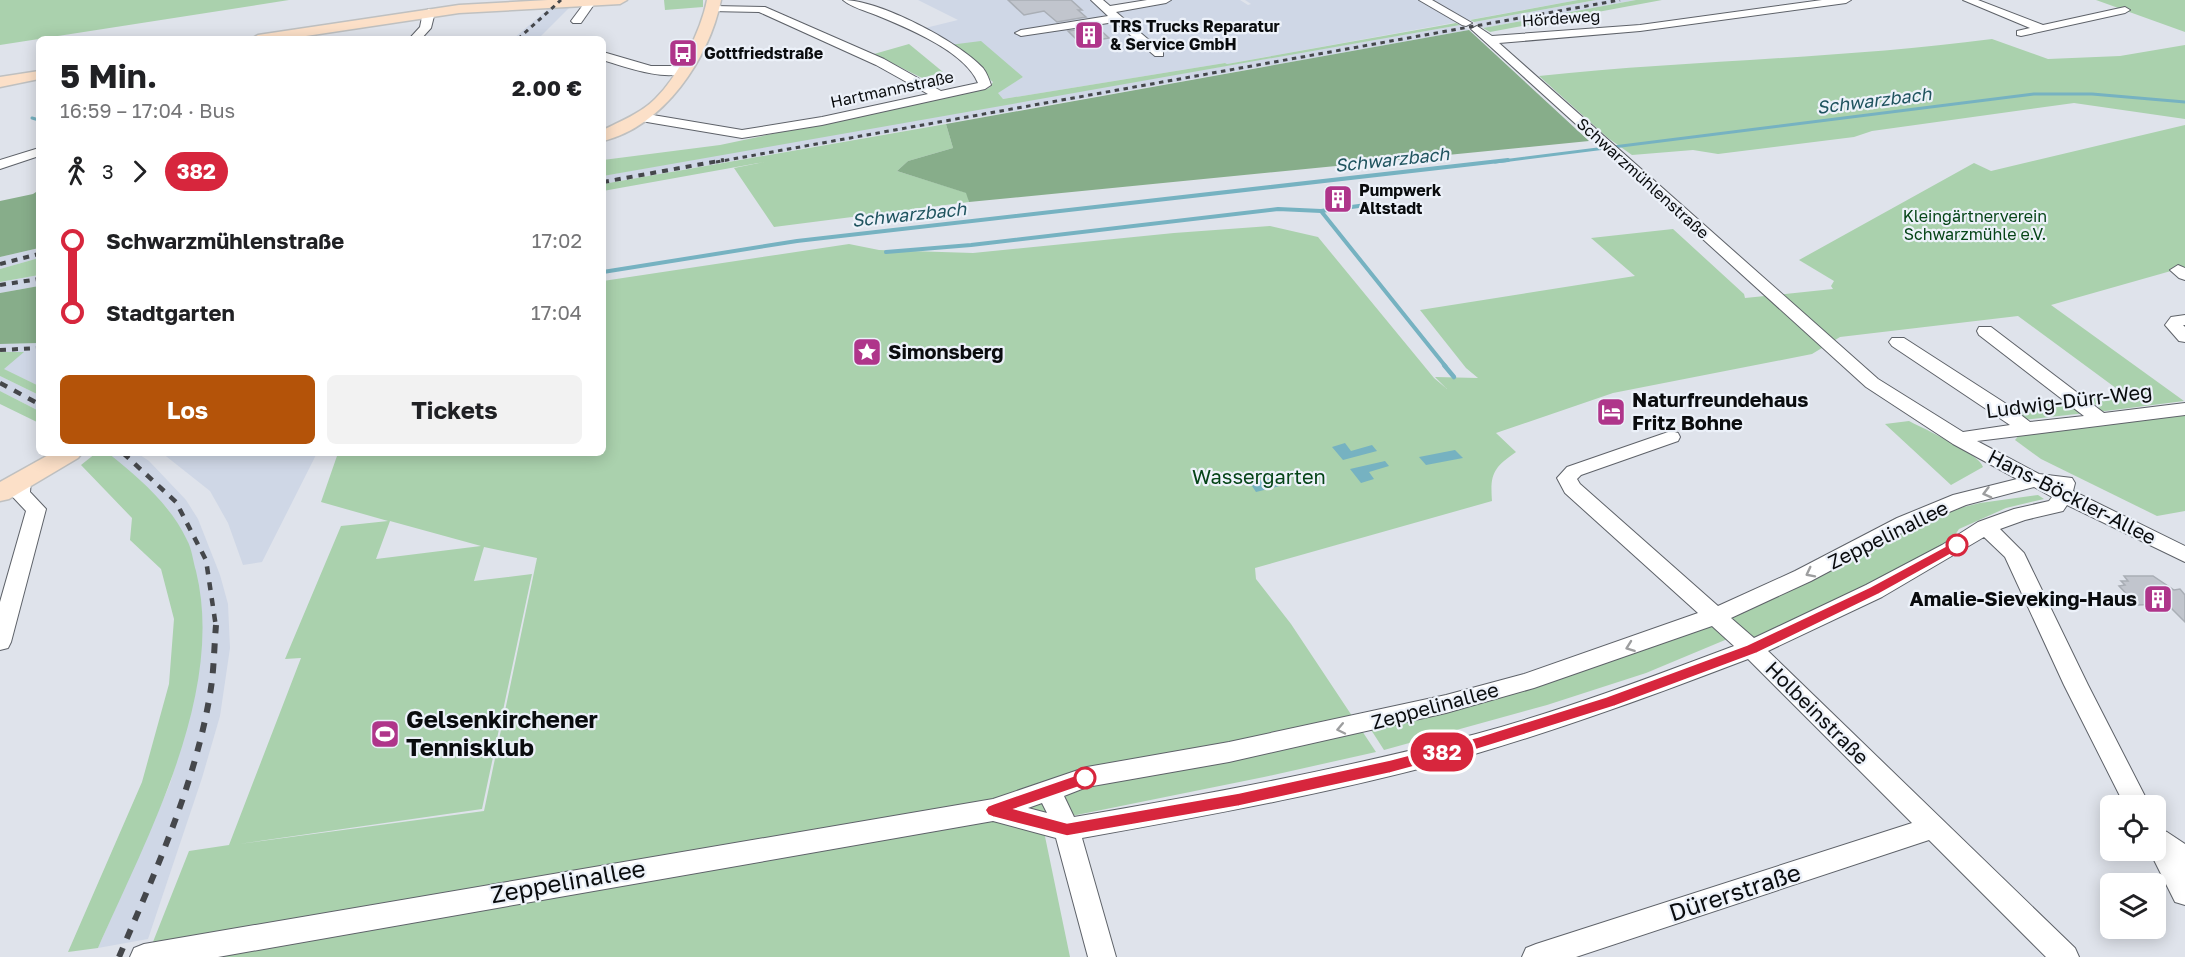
<!DOCTYPE html>
<html lang="de">
<head>
<meta charset="utf-8">
<style>
  :root { --surface:#fff; --page:#f2f2f2; --text:#202124; --muted:#757577; --accent:#b45309 }
  body { margin:0; font-family:"Golos Text",sans-serif; background:var(--page); color:var(--text); height:100vh; display:flex; flex-direction:column; font-size:22px; white-space:nowrap }
  * { box-sizing:border-box; margin:0 }
  p { font-size:20px; color:var(--muted) }
  .icon { flex:none; width:33px; height:33px; fill:none; stroke:currentColor; stroke-width:2; stroke-linecap:round; stroke-linejoin:round }
  .map { position:relative; flex:1; overflow:hidden }
  .drawer { position:absolute; left:36px; top:36px; width:570px; height:420px; display:flex; flex-direction:column; background:var(--surface); border-radius:9px; box-shadow:0 3px 15px #0003 }
  .drawer>* { flex:none }
  .badge { padding:0 12px; border-radius:20px; font-size:21px; line-height:39px }
  .fabs { position:absolute; left:2100px; top:795px; display:grid; gap:12px }
  .fabs a { display:grid; place-items:center; width:66px; height:66px; border-radius:9px; background:var(--surface); box-shadow:0 3px 15px #0003; font-size:30px }
  .map>.badge { position:absolute; translate:-50% -50%; box-shadow:0 0 0 3px #fff }
  .legs { display:flex; align-items:center; gap:9px; height:66px; padding:0 24px; font-size:20px }
  .legs p { margin-inline-start:auto }
  .overview { display:flex; align-items:center; justify-content:space-between; height:102px; padding:0 24px }
  h1 { font-size:33px; font-weight:700; line-height:45px }
  .button { display:flex; gap:12px; margin-top:auto; padding:12px 24px }
  .button a { flex:1; height:69px; border-radius:9px; background:var(--accent); color:#fff; font-size:24px; font-weight:700; line-height:69px; text-align:center }
  .button a+a { background:var(--page); color:var(--text) }
  ul { padding:0 24px; list-style:none }
  li { display:flex; align-items:center; gap:21px; height:72px; font-size:22px }
  li i { display:grid; place-items:center; width:9px; height:100%; margin:0 8px; background:currentColor }
  li i::after { content:''; width:15px; height:15px; margin:-8px; border:4px solid; border-radius:50%; background:var(--surface) }
  li p { margin-inline-start:auto }
  li:first-child i { background:linear-gradient(#0000 50%,currentColor 0) }
  li:last-child i { background:linear-gradient(currentColor 50%,#0000 0) }
  .map>svg:first-child { display:block }
</style>
</head>
<body>
<div class="map">
<svg width="2185" height="957" viewBox="0 0 2185 957">
  <rect width="100%" height="100%" fill="#dfe3eb"/>
  <!-- built -->
  <g fill="#cfd7e6">
    <path d="M918 0H1094L1116 19 1110 10 1168 0H1240L1248 5 1251 4 1245 0H1578L1227 64 1225 63 1003 99 997 93 1023 77 949 45 921 29 958 20Z"/>
    <path d="M1596 0H1636L1483 28 1474 22Z"/>
    <path d="M570 7 538 39H513L549 8Z"/>
    <path d="M1460 25 1469 30 603 184V176L713 155Z"/>
    <path d="M39 248V258L0 269V257Z"/>
    <path d="M39 275V286L0 293V282Z"/>
    <path d="M39 343V386L3 369 23 352H0V344Z"/>
    <path d="M0 376 39 395V411L0 391Z"/>
    <path d="M108 453H137L149 461 186 500 198 519 220 575 228 604 230 648 220 716 202 778 148 939 98 948 170 784 188 723V542L167 508Z"/>
    <path d="M162 453H317L262 562 243 565 228 523 210 491Z"/>
  </g>
  <!-- green -->
  <g fill="#aad1ad" fill-rule="evenodd">
    <path d="M0 0H289L0 45Z"/>
    <path d="M664 0H703V7L665 10Z"/>
    <path d="M1578 0H1596L1474 22 1470 20Z"/>
    <path d="M1636 0H1662L1490 32 1483 28Z"/>
    <path d="M2096 0H2185V32Z"/>
    <path d="M1456 23 1460 25 603 176V160L720 145 989 88 993 82 949 45 981 41 1023 77 998 93 1003 99 1225 63 1227 64Z"/>
    <path d="M1992 39 2048 59 2120 56 2185 45V119L2074 103 1872 131 1854 137 1718 154 1693 150 1632 155 1608 138 1539 76C1690 60 1841 59 1992 39Z"/>
    <path d="M909 44 943 72 922 78 874 54Z"/>
    <path d="M946 124 953 148 908 161 897 171 967 193 969 202 774 227 734 168 764 162 603 191V184Z"/>
    <path d="M2185 125V267L2051 305 2184 401 2098 412 2094 409 2100 408 2088 399 2124 394 2018 316 1840 337 1812 354 1613 393 1496 433 1516 452C1493 468 1490 474 1492 501L1255 568 1256 579 1291 624 1376 752 1264 777 1042 822 1070 957H147L189 851 229 845 301 658 285 659 341 526 388 521 321 502 338 453H603V281L849 244 879 250 973 253 1174 233 1270 226 1318 237 1434 378 1447 389 1435 377 1478 378 1466 368 1420 310 1635 276 1591 238 1673 229 1744 294 1745 298 1833 289 1831 286 1834 281 1799 260 1974 163 1991 171ZM390 521 481 546 376 559ZM484 547 537 558 484 811 239 844 482 809 532 574 474 581Z"/>
    <path d="M39 258V275L0 282V269Z"/>
    <path d="M0 352H24L4 369 39 386V395L0 376Z"/>
    <path d="M0 391 39 411V423L0 404Z"/>
    <path d="M2071 401 2086 413 2024 420 2007 408Z"/>
    <path d="M2185 412V511L2157 516 2041 459 2015 440 2020 434Z"/>
    <path d="M1909 421C1924 429 1979 453 1983 467L1951 485 1885 424Z"/>
    <path d="M96 453H108C139 478 170 504 187 540 192 549 193 561 196 571 226 693 146 839 98 948L68 952 142 782 169 684 174 619 161 569 130 540 132 518 81 465Z"/>
    <path d="M2038 495 2044 499 2006 508 1959 529 1946 548 1750 648 1737 635 1646 673 1547 705 1384 750 1366 722 1626 649 1943 512 1980 503Z"/>
  </g>
  <!-- forest -->
  <g fill="#87ad8a">
    <path d="M1469 30 1589 141 969 202 966 193 897 171 908 161 953 148 946 124Z"/>
    <path d="M39 190V248L0 257V201L33 194Z"/>
    <path d="M39 286V343L0 344V293Z"/>
  </g>
  <!-- water -->
  <g fill="#76b2c1">
    <path d="M1345 443 1351 451 1372 445 1377 451 1343 460 1332 447Z"/>
    <path d="M1455 450 1463 458 1426 465 1419 457Z"/>
    <path d="M1385 461 1389 466 1369 472 1374 479 1361 483 1350 469Z"/>
    <path d="M1282 475 1288 484 1256 492 1250 483Z"/>
  </g>
  <g fill="none" stroke-linecap="round" stroke-linejoin="round">
    <!-- stream-far2 -->
    <g stroke="#76b2c1" stroke-width="3">
      <path d="M32 118 39 120"/>
      <path d="M1495 162 2034 94H2092L2185 102"/>
    </g>
    <!-- stream-far1 -->
    <g stroke="#76b2c1" stroke-width="4">
      <path d="M1321 211 1446 367"/>
      <path d="M886 252 971 245 1278 209 1321 211 1374 204"/>
      <path d="M603 272 797 241 1508 160"/>
    </g>
    <!-- stream -->
    <path stroke="#76b2c1" stroke-width="4.5" d="M1444 365 1454 377"/>
  </g>
  <!-- building -->
  <g fill="#c1c5cd" stroke="#a9aeb5" stroke-width="1.5">
    <path d="M1008 0H1071L1082 10H1078L1086 17 1057 22 1044 11 1024 15Z"/>
    <path d="M1097 27 1109 38 1080 43 1068 31Z"/>
    <path d="M2124 576H2153L2174 590 2180 589 2185 595V622L2167 604 2137 605 2119 586 2125 585 2121 581H2128Z"/>
  </g>
  <g fill="none" stroke-linecap="round" stroke-linejoin="round">
    <!-- minor casing -->
    <g stroke="#5e6269" stroke-width="2">
      <g id="minor">
        <path d="M843 0C879 0 958 41 983 68 987 73 989 79 991 85L985 89 822 125 742 138 641 121 635 117 641 113 742 130 822 117 928 94 876 65 759 12 710 11 709 9 714 6 765 7 884 59 941 91 978 83C965 51 907 28 876 15 866 11 851 7 843 0Z"/>
        <path d="M1091 0H1103L1110 6 1147 0H1171L1166 3 1116 12 1163 52V56H1155L1115 22 1021 36 1015 33 1021 30 1108 16Z"/>
        <path d="M1419 0H1432L1472 23 1466 26 1462 25Z"/>
        <path d="M1822 0H1851L1846 3 1640 31 1499 43 1878 379 1963 432 2010 425 1892 346 1889 342 1892 338H1904L2008 405 2030 422 2084 416 1979 335 1977 331 1979 327H1991L2104 413 2185 403V415L1977 441 2039 474 2072 478 2075 483 2073 491 2185 546V562L2067 505 2063 511 2025 520 2000 529 2024 553 2088 685 2150 806H2125L2064 685 2005 557 1984 537 1882 597 1768 651 2075 948 2079 957H2046L1929 840 1576 957H1522L1526 948 1536 944 1912 823 1748 659C1659 693 1570 726 1478 753 1348 790 1215 814 1082 838L1116 957H1088L1056 838 993 821 218 957H130L134 948 144 944 993 799 1087 767 1229 742 1446 695 1524 674 1698 613 1565 493 1557 478 1567 467 1671 431 1678 433 1680 437 1678 441 1581 475 1577 479 1580 484 1718 606 1795 571 1897 518 1953 495 2017 479 1953 444 1866 387 1471 29 1477 26 1492 36 1640 25ZM2034 487 2052 497 2049 501 2014 509 1978 522 1942 545 1866 585 1754 638 1731 618 1811 581 1911 528 1966 505ZM1712 626 1734 646C1649 678 1564 710 1476 734 1343 769 1209 794 1074 817L1064 796 1087 787 1229 762 1446 713 1534 688ZM1042 803 1047 813 1028 808Z"/>
        <path d="M1963 0H1978L2043 25 2125 7 2130 10 2125 13 2021 36 2017 35V31L2030 28Z"/>
        <path d="M586 1 591 0 595 3 581 23H573L571 21Z"/>
        <path d="M429 9 435 12 431 28 421 39H409L420 27 423 12Z"/>
        <path d="M603 52 651 66H682L688 70C672 84 622 66 603 60Z"/>
        <path d="M39 148V156L0 169V160Z"/>
        <path d="M2178 265 2185 268V280L2179 278 2170 270Z"/>
        <path d="M2185 315V325H2183L2185 327V342L2179 341 2165 325 2171 317Z"/>
        <path d="M21 475 28 476 31 481 30 492 46 509 11 642 8 648 0 650V602L26 511 10 494 14 476Z"/>
        <path d="M2156 828 2167 832 2185 844V905L2175 902 2149 850H2156Z"/>
      </g>
    </g>
    <!-- major casing -->
    <g stroke="#bfc0c0" stroke-width="3">
      <g id="major">
        <path d="M548 0H627L620 4 459 13 286 39H251L258 35 459 5Z"/>
        <path d="M707 0H721C709 59 664 126 603 141V130C621 121 641 113 655 99 678 77 701 31 707 0Z"/>
        <path d="M39 71V79L0 87V77Z"/>
        <path d="M52 453H82L78 458 9 499 0 501V482Z"/>
      </g>
    </g>
    <!-- minor -->
    <use href="#minor" fill="#fff" fill-rule="evenodd"/>
    <!-- major -->
    <use href="#major" fill="#fce0c8" fill-rule="evenodd"/>
    <!-- rail-far3 -->
    <g stroke="#45474b" stroke-width="3" stroke-dasharray="4.5 4.5" stroke-linecap="butt">
      <path d="M518 39 561 0"/>
      <path d="M716 162 1620 0"/>
    </g>
    <!-- rail-far2 -->
    <g stroke="#45474b" stroke-width="4" stroke-dasharray="6 6" stroke-linecap="butt">
      <path d="M603 182 724 160"/>
      <path d="M0 264 39 254"/>
      <path d="M0 285 39 279"/>
      <path d="M0 350 39 348"/>
    </g>
    <!-- rail-far1 -->
    <g stroke="#45474b" stroke-width="4.5" stroke-dasharray="8 8" stroke-linecap="butt">
      <path d="M0 383 39 404"/>
      <path d="M123 453 176 502 206 560 216 627"/>
    </g>
    <!-- rail -->
    <path stroke="#45474b" stroke-width="6" stroke-dasharray="10 10" stroke-linecap="butt" d="M119 957C155 872 195 785 210 694 214 672 214 648 216 625"/>
  </g>
  <!-- one-way arrows -->
  <defs><path id="oneway-chevron" d="M-2-3.5L2.5 0L-2 3.5" fill="none" stroke-width="1.6" stroke-linecap="round" stroke-linejoin="round" transform="scale(1.5)"/></defs>
  <g stroke="#9d9e9f">
    <use href="#oneway-chevron" transform="translate(1987 493) rotate(165)"/>
    <use href="#oneway-chevron" transform="translate(1810 573) rotate(153)"/>
    <use href="#oneway-chevron" transform="translate(1630 647) rotate(160)"/>
    <use href="#oneway-chevron" transform="translate(1341 729) rotate(168)"/>
  </g>
  <!-- line-1 -->
  <path fill="#d7263d" stroke="#fff" stroke-width="1.5" d="M1957 540 1964 545 1962 548 1879 594 1757 653 1615 706 1478 749 1390 773 1239 806 1067 836 993 817 988 815 985 810 988 806 993 804 1085 772 1090 774 1092 778 1090 783 1015 809 1067 823 1239 793 1390 760 1478 737 1606 697 1747 645 1870 587Z"/>
  <!-- icons -->
  <defs>
    <g id="building-square" transform="scale(1.5)"><rect x="-9" y="-9" width="18" height="18" rx="4" fill="#af358a" stroke="#ecf1f9"/><path d="M-4-6H4V6H1V3H-1V6H-4ZM-2.5-4.3h1.7v1.8h-1.7ZM.8-4.3h1.7v1.8H.8ZM-2.5-1h1.7V.8h-1.7ZM.8-1h1.7V.8H.8Z" fill="#fff"/></g>
    <g id="bus-square" transform="scale(1.5)"><rect x="-9" y="-9" width="18" height="18" rx="4" fill="#af358a" stroke="#ecf1f9"/><path d="M-5-6H5V4H4V6H2V4H-2V6H-4V4H-5ZM-3.5-4V0h7V-4ZM-3.5 1.2v1.5H-2V1.2ZM2 1.2v1.5H3.5V1.2Z" fill="#fff"/></g>
    <g id="sight-square" transform="scale(1.5)"><rect x="-9" y="-9" width="18" height="18" rx="4" fill="#af358a" stroke="#ecf1f9"/><path d="M0-6L1.8-2.2L6-1.7L2.9 1.2L3.7 5.4L0 3.3L-3.7 5.4L-2.9 1.2L-6-1.7L-1.8-2.2Z" fill="#fff"/></g>
    <g id="hotel-square" transform="scale(1.5)"><rect x="-9" y="-9" width="18" height="18" rx="4" fill="#af358a" stroke="#ecf1f9"/><path d="M-6-4.5h1.5V1H6V5H4.5V3h-9V5H-6ZM-4 0a1.8 1.8 0 1 1 3.6 0ZM.5 0V-2.5h3Q6-2.5 6 0Z" fill="#fff"/></g>
    <g id="stadium-square" transform="scale(1.5)"><rect x="-9" y="-9" width="18" height="18" rx="4" fill="#af358a" stroke="#ecf1f9"/><path d="M0-5a6.5 5 0 1 0 0 10a6.5 5 0 1 0 0-10ZM-3.5-1.8h7v3.6h-7Z" fill="#fff"/></g>
  </defs>
  <g fill-rule="evenodd">
    <use href="#building-square" x="1089" y="35"/>
    <use href="#bus-square" x="683" y="53"/>
    <use href="#building-square" x="1338" y="199"/>
    <use href="#sight-square" x="867" y="352"/>
    <use href="#hotel-square" x="1611" y="412"/>
    <use href="#building-square" x="2158" y="599"/>
    <use href="#stadium-square" x="385" y="734"/>
  </g>
  <!-- markers -->
  <g fill="#fff" stroke="#d7263d" stroke-width="3">
    <circle cx="1957" cy="545" r="10"/>
    <circle cx="1085" cy="778" r="10"/>
  </g>
  <g text-anchor="middle" stroke-width="4.5" stroke-linejoin="round" paint-order="stroke">
    <!-- far-street labels -->
    <g font-size="16" fill="#0a0c0e" stroke="#ecf1f9">
      <text transform="translate(1561 18) rotate(-4)" y="6">Hördeweg</text>
      <text transform="translate(892 89) rotate(-12)" y="6">Hartmannstraße</text>
      <text transform="translate(1643 178) rotate(42)" y="6">Schwarzmühlenstraße</text>
    </g>
    <!-- far-poi labels -->
    <g font-size="16" font-weight="bold" fill="#0a0c0e" stroke="#ecf1f9" text-anchor="start">
      <text x="1110" y="32">TRS Trucks Reparatur<tspan x="1110" dy="18">&amp; Service GmbH</tspan></text>
      <text x="704" y="59">Gottfriedstraße</text>
      <text x="1359" y="196">Pumpwerk<tspan x="1359" dy="18">Altstadt</tspan></text>
    </g>
    <!-- far-park labels -->
    <g font-size="16" fill="#054417" stroke="#ecf1f9">
      <text x="1975" y="222">Kleingärtnerverein<tspan x="1975" dy="18">Schwarzmühle e.V.</tspan></text>
    </g>
    <!-- far-water labels -->
    <g font-size="18" font-style="italic" fill="#20545f" stroke="#ecf1f9">
      <text transform="translate(1874 101) rotate(-7)" y="6">Schwarzbach</text>
      <text transform="translate(1392 160) rotate(-6)" y="6">Schwarzbach</text>
      <text transform="translate(909 215) rotate(-6)" y="6">Schwarzbach</text>
    </g>
    <!-- poi labels -->
    <g font-size="20" font-weight="bold" fill="#0a0c0e" stroke="#ecf1f9" text-anchor="start">
      <text x="888" y="359">Simonsberg</text>
      <text x="1632" y="407">Naturfreundehaus<tspan x="1632" dy="23">Fritz Bohne</tspan></text>
      <text x="2137" y="606" text-anchor="end">Amalie-Sieveking-Haus</text>
    </g>
    <!-- street labels -->
    <g font-size="20" fill="#0a0c0e" stroke="#ecf1f9">
      <text transform="translate(2069 401) rotate(-7)" y="7">Ludwig-Dürr-Weg</text>
      <text transform="translate(2072 497) rotate(27)" y="7">Hans-Böckler-Allee</text>
      <text transform="translate(1888 535) rotate(-26)" y="7">Zeppelinallee</text>
      <text transform="translate(1435 706) rotate(-15)" y="7">Zeppelinallee</text>
      <text transform="translate(1817 713) rotate(45)" y="7">Holbeinstraße</text>
    </g>
    <!-- park labels -->
    <g font-size="20" fill="#054417" stroke="#ecf1f9">
      <text x="1259" y="484">Wassergarten</text>
    </g>
    <!-- near-poi labels -->
    <g font-size="24" font-weight="bold" fill="#0a0c0e" stroke="#ecf1f9" text-anchor="start">
      <text x="406" y="728">Gelsenkirchener<tspan x="406" dy="28">Tennisklub</tspan></text>
    </g>
    <!-- near-street labels -->
    <g font-size="24" fill="#0a0c0e" stroke="#ecf1f9">
      <text transform="translate(568 882) rotate(-10)" y="8">Zeppelinallee</text>
      <text transform="translate(1735 893) rotate(-18)" y="8">Dürerstraße</text>
    </g>
  </g>
</svg>
<div class="fabs">
<a><svg class="icon" aria-label="locate" viewBox="0 0 24 24"><circle cx="12" cy="12" r="6"/><path d="M12 2v4M12 18v4M2 12h4M18 12h4"/></svg></a>
<a><svg class="icon" aria-label="layers" viewBox="0 0 24 24"><path d="M12 4l9 5-9 5-9-5zM3 14l9 5 9-5"/></svg></a>
</div>
<b class="badge" style="left:1442px;top:752px;background:#d7263d;color:#fff">382</b>
<section class="drawer">
<div class="overview"><div><h1>5 Min.</h1><p>16:59 – 17:04 · Bus</p></div><b>2.00 €</b></div>
<div class="legs"><svg class="icon" aria-label="walk" viewBox="0 0 24 24"><circle cx="13" cy="4" r="2"/><path d="M13 8l-2 6 4 7M11 14l-3 7M7 12l3-4h3l4 4"/></svg>3<svg class="icon" aria-label="forward" viewBox="0 0 24 24"><path d="M9 5l7 7-7 7"/></svg><b class="badge" style="background:#d7263d;color:#fff">382</b></div>
<ul>
<li><i style="color:#d7263d"></i><b>Schwarzmühlenstraße</b><p>17:02</p></li>
<li><i style="color:#d7263d"></i><b>Stadtgarten</b><p>17:04</p></li>
</ul>
<div class="button"><a>Los</a><a>Tickets</a></div>
</section>
</div>
</body>
</html>
